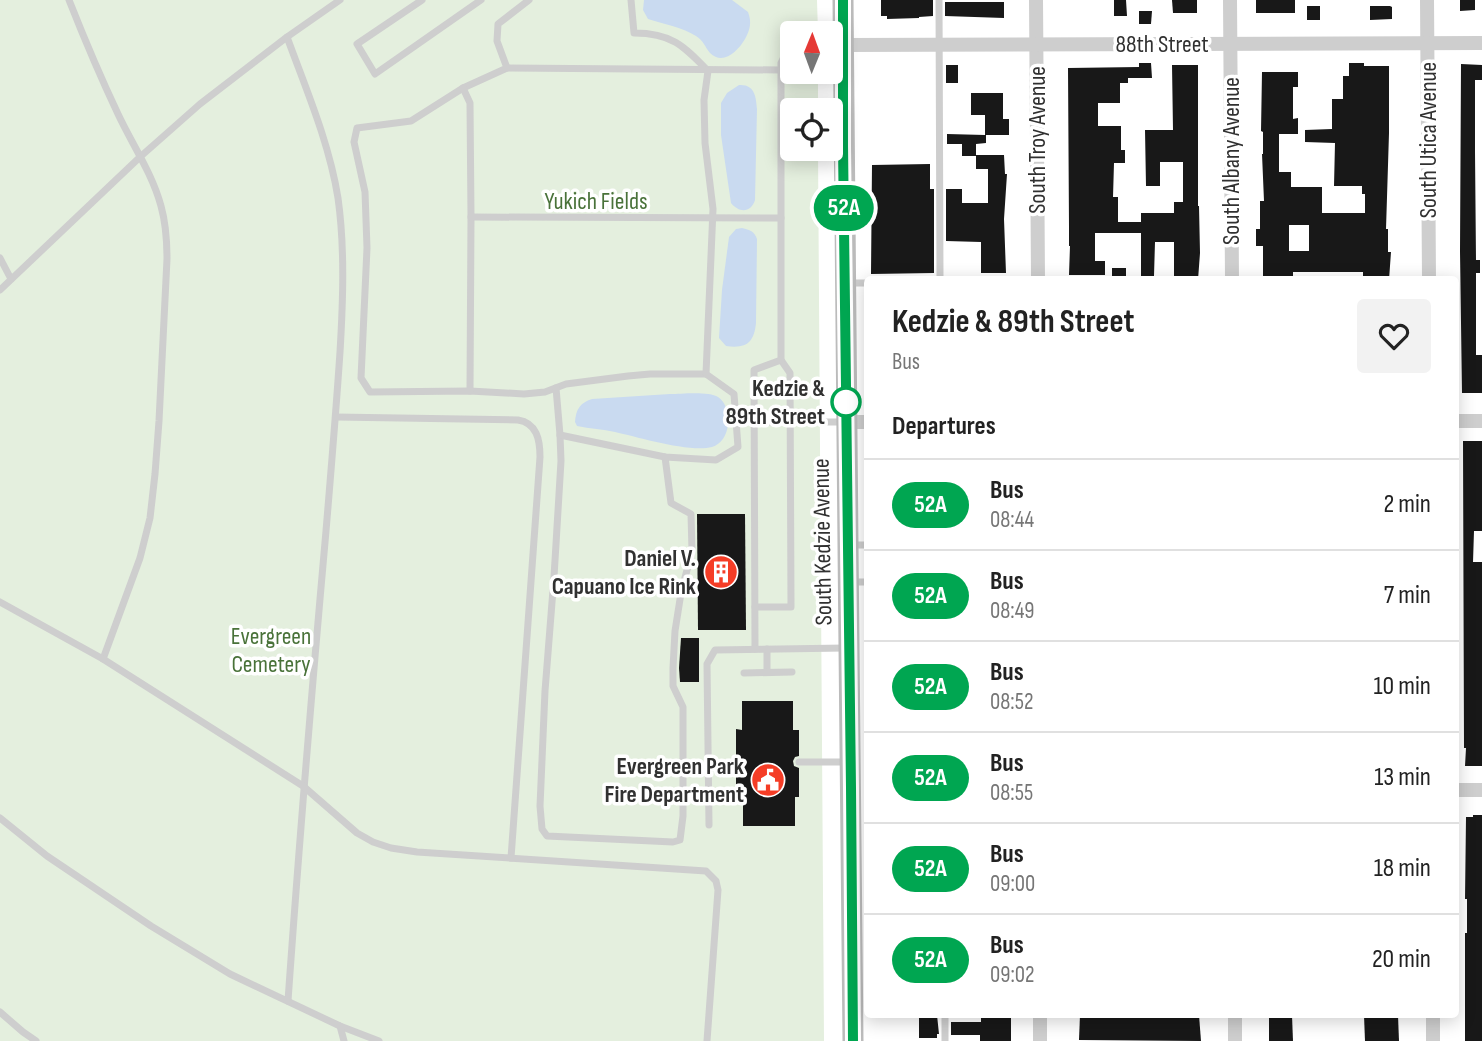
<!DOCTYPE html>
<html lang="en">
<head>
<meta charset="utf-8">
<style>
  :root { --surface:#fff; --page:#f2f2f2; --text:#222; --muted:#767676; --line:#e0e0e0 }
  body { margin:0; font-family:"Sofia Sans Condensed",sans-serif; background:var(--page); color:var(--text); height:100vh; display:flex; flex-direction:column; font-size:26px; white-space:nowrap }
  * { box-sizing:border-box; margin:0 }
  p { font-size:23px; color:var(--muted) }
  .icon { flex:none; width:38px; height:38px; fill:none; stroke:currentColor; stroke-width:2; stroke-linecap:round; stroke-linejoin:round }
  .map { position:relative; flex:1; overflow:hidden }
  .panel { position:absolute; left:864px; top:276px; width:595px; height:742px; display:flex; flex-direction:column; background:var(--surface); border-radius:7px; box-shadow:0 4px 18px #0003 }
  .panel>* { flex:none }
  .badge { padding:0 14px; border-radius:23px; font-size:24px; line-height:46px }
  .needle { width:46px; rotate:1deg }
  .fabs { position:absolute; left:780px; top:21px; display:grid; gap:14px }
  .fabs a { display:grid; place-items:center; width:63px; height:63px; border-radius:7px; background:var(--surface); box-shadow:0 4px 18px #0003; font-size:35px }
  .map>.badge { position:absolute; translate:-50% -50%; box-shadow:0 0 0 4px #fff }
  h2 { padding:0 28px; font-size:26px; line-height:63px }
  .round { display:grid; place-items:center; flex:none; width:74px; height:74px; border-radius:7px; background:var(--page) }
  .summary { display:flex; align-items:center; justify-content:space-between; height:119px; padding:0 28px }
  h1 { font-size:33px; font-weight:700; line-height:52px }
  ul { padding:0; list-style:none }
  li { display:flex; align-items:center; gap:21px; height:91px; padding:0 28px; border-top:2px solid var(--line) }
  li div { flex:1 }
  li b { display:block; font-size:26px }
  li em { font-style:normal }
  li .badge { min-width:77px; font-weight:700; text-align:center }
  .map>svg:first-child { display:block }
</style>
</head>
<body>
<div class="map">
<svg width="1482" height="1041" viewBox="0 0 1482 1041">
  <rect width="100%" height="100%" fill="#fff"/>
  <!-- green -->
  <path fill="#e4efde" d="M0 0H817L818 33H793V72H818V110H793V149H818L824 1041H0Z"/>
  <!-- water -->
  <g fill="#c9daf0">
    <path d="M644 0H732L748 12C752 22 750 30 745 39 738 51 723 66 710 53 705 47 703 40 696 36 682 27 663 24 648 19L643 10Z"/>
    <path d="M739 85C755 84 756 97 757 109L755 200C751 213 739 213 731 203L721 135V103L727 93Z"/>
    <path d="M742 228C750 230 754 231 757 239L756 323C754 342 747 349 726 346L719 338 722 290 729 237 736 229Z"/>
    <path d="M670 394C682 394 709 391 718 397 734 408 731 442 712 447 690 453 638 437 615 432 603 429 590 429 577 426L575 422C576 409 580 403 592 399Z"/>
  </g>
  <!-- building -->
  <g fill="#181818" fill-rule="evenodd">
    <path d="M881 0H933V16L919 17V18L887 19V16H881Z"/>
    <path d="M1114 0H1126L1127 16H1114Z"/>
    <path d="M1172 0H1197V13H1173Z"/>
    <rect x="1256" y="0" width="39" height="13"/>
    <path d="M1460 0H1475V10L1460 11Z"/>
    <path d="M945 2H1004V18L945 16Z"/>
    <rect x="1307" y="6" width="13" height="14"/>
    <path d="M1370 6H1390L1392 7V19L1370 20Z"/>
    <path d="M1139 11H1152L1151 24H1139Z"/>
    <path d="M1139 63H1151L1152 78H1128V83H1120V103H1098V126H1121V150H1125V163H1114L1113 197H1118V222H1141V213H1174V202H1183V162H1160V186H1146L1145 130H1173L1172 65H1198V206H1199L1200 253 1198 280H1174V242H1155L1154 276H1141V233H1095V261H1105V275H1069L1070 246H1069V227L1068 68 1139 67Z"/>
    <path d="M1349 63H1364V66H1389V133L1386 229H1388V252H1391L1389 280H1363V272H1293V280H1263V246H1256V229H1260V201H1264L1262 154H1263V132L1261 131 1262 72H1298V87H1293V119L1298 118V134H1279V172H1291V187H1322V213H1365V194H1362V186H1334L1335 143 1305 142V130L1332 129V99H1343V76H1349ZM1289 225H1309V251H1289Z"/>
    <path d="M1461 64 1482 65V80H1475V152L1476 260H1480V273H1476V355H1482V393H1462L1460 251Z"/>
    <rect x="946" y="65" width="12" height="18"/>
    <path d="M971 93H1003V119H1009V135H986V143L976 144V155H1004L1005 174H1007L1004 219 1006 273H981V242L946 241V189H962V203H988V169H976V156H962V144H947V134L985 135V115H971Z"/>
    <path d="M930 164V189H934V273L871 274 872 165Z"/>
    <rect x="1112" y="268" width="14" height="12"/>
    <path d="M1463 441H1482V531H1474L1473 562H1482V766H1465L1466 748H1464Z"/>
    <path d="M697 514H745L746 630H698Z"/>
    <path d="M681 638H699V682H680L679 668Z"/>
    <path d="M742 701H793V730H799V756L795 757 793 761 794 766 799 768V797H795V826H743V798H736V769L740 768 742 764 741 759 736 757V729L742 730Z"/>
    <path d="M1473 815H1482V1041H1465V933H1467V899H1465L1466 817H1473Z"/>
    <path d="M919 1015H937L939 1034H937V1038H919Z"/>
    <path d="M981 1015H1011V1041H980V1035H951V1022H981Z"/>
    <path d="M1080 1015H1199L1201 1041 1079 1040Z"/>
    <path d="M1269 1015H1292L1293 1041H1269Z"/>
    <path d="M1364 1015H1398L1399 1041H1365Z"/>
  </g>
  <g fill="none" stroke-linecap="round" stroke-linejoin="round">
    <!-- lane -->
    <g stroke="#cecece" stroke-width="7">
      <path d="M69 0C84 38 100 76 118 114 132 144 152 173 161 206 166 224 167 241 167 259L159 421 155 474 150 518 140 558 103 659"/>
      <path d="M422 0 357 44 375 74 481 0"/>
      <path d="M529 0 498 24 497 41 507 68 463 88 411 121 357 128 354 142 365 192 367 248 361 378 370 392 470 391 524 394 545 392 566 384 628 376 650 374H706"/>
      <path d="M631 0 634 33C671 33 683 45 708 71"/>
      <path d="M939 0 940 280"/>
      <path d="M287 37C306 89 329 142 338 198 345 248 343 301 340 352 336 412 331 471 326 531 312 688 299 844 288 1001"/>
      <path d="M507 68 781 70"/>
      <path d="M463 88 470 103 471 217 470 391"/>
      <path d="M471 217 781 218"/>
      <path d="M0 258 11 279"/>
      <path d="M849 283H868"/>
      <path d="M0 290 140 157 200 104 287 37 340 0"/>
      <path d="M556 388 560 435 561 461 554 577 545 691 540 806 542 829 547 836 673 842 680 840 683 816V707L673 686V668L675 631 681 593 692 551 691 514 671 503 665 457"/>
      <path d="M336 417 518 420C537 423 540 440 540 457L511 858"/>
      <path d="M754 422H844"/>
      <path d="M560 435 665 457 716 460 738 447 734 394 706 374 713 209 705 143 704 100 708 71"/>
      <path d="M851 545H868"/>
      <path d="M853 582H868"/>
      <path d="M0 602 103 659 303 786 357 833 373 842 391 848 417 852 706 871 716 881 718 890 707 1041"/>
      <path d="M755 607H791L790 373 781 360V63L791 42"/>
      <path d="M755 649 754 370 781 360"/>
      <path d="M767 649V672"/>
      <path d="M744 673 792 672"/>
      <path d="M799 762H848"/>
      <path d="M708 763H736"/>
      <path d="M0 818 47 856 151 926 230 974 340 1026 379 1041"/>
      <path d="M709 825 707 664 715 650 845 648"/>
      <path d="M0 1012 23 1032 36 1041"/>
      <path d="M340 1026 344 1041"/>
      <path d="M945 1041V1015"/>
    </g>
    <!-- street -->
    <g stroke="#cecece" stroke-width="14">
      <path d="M1036 0 1038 280"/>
      <path d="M1230 0 1232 280"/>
      <path d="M1427 0 1429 280"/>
      <path d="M843 45 1482 43"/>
      <path d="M1456 421H1482"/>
      <path d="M847 422H868"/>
      <path d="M1456 790H1482"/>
      <path d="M1040 1015V1041"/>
      <path d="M1235 1015V1041"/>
      <path d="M1433 1015V1041"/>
    </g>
    <!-- secondary -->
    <path stroke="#bbb" stroke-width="21" d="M843 0C844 347 851 694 853 1041"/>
  </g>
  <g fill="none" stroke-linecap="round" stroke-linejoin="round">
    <!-- line casing -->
    <g stroke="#fff" stroke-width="16">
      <path id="line" d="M843 0V146L851 788 853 1041"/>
    </g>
    <!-- line -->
    <use href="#line" stroke="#00a651" stroke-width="10"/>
  </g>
  <!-- icons -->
  <defs>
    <g id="building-disc" transform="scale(1.75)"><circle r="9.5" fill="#f53d26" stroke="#fff"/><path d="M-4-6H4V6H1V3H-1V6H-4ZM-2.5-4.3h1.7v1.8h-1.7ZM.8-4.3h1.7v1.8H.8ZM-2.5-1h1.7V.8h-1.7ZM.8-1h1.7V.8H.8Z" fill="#fff"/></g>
    <g id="civic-disc" transform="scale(1.75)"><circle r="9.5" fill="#f53d26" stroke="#fff"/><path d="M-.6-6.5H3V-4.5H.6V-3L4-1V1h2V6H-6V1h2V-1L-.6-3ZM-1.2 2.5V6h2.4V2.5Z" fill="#fff"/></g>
  </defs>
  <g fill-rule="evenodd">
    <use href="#building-disc" x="721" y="572"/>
    <use href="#civic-disc" x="768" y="780"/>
  </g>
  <!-- markers -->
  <circle fill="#fff" stroke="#00a651" stroke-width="3.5" cx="846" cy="402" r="14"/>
  <g text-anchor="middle" stroke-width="7" stroke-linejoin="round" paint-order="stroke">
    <!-- street labels -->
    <g font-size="24" fill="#313131" stroke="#fff">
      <text x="1162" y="52">88th Street</text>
      <text transform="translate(1037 140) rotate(-90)" y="8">South Troy Avenue</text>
      <text transform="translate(1428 140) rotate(-90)" y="8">South Utica Avenue</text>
      <text transform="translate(1231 161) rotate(-90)" y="8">South Albany Avenue</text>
      <text transform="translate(822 542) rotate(-91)" y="8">South Kedzie Avenue</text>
    </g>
    <!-- park labels -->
    <g font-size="24" fill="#497239" stroke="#fff">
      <text x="596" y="209">Yukich Fields</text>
      <text x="271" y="644">Evergreen<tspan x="271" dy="28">Cemetery</tspan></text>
    </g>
    <!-- stop labels -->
    <g font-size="24" font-weight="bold" fill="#313131" stroke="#fff" text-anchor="end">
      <text x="825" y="396">Kedzie &amp;<tspan x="825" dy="28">89th Street</tspan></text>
    </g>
    <!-- poi labels -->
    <g font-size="24" font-weight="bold" fill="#313131" stroke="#fff" text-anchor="end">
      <text x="696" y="566">Daniel V.<tspan x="696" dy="28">Capuano Ice Rink</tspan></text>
      <text x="744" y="774">Evergreen Park<tspan x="744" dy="28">Fire Department</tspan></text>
    </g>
  </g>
</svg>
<div class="fabs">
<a><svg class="needle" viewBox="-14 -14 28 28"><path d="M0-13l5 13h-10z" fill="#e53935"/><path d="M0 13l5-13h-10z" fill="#767676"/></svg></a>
<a><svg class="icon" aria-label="locate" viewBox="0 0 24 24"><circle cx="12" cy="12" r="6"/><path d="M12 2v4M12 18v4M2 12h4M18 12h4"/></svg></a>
</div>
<b class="badge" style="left:844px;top:208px;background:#00a651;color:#fff">52A</b>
<section class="panel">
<div class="summary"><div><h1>Kedzie &amp; 89th Street</h1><p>Bus</p></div><a class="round"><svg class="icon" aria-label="heart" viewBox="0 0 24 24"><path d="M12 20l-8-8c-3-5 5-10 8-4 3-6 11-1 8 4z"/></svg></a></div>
<h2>Departures</h2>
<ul>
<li><span class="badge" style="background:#00a651;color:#fff">52A</span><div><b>Bus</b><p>08:44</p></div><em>2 min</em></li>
<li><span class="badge" style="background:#00a651;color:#fff">52A</span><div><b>Bus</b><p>08:49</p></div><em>7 min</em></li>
<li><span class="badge" style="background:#00a651;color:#fff">52A</span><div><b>Bus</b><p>08:52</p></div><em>10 min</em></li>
<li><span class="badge" style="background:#00a651;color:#fff">52A</span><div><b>Bus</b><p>08:55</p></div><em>13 min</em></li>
<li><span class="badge" style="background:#00a651;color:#fff">52A</span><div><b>Bus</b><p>09:00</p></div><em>18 min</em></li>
<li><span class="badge" style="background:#00a651;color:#fff">52A</span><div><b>Bus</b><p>09:02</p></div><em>20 min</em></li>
</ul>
</section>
</div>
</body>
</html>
